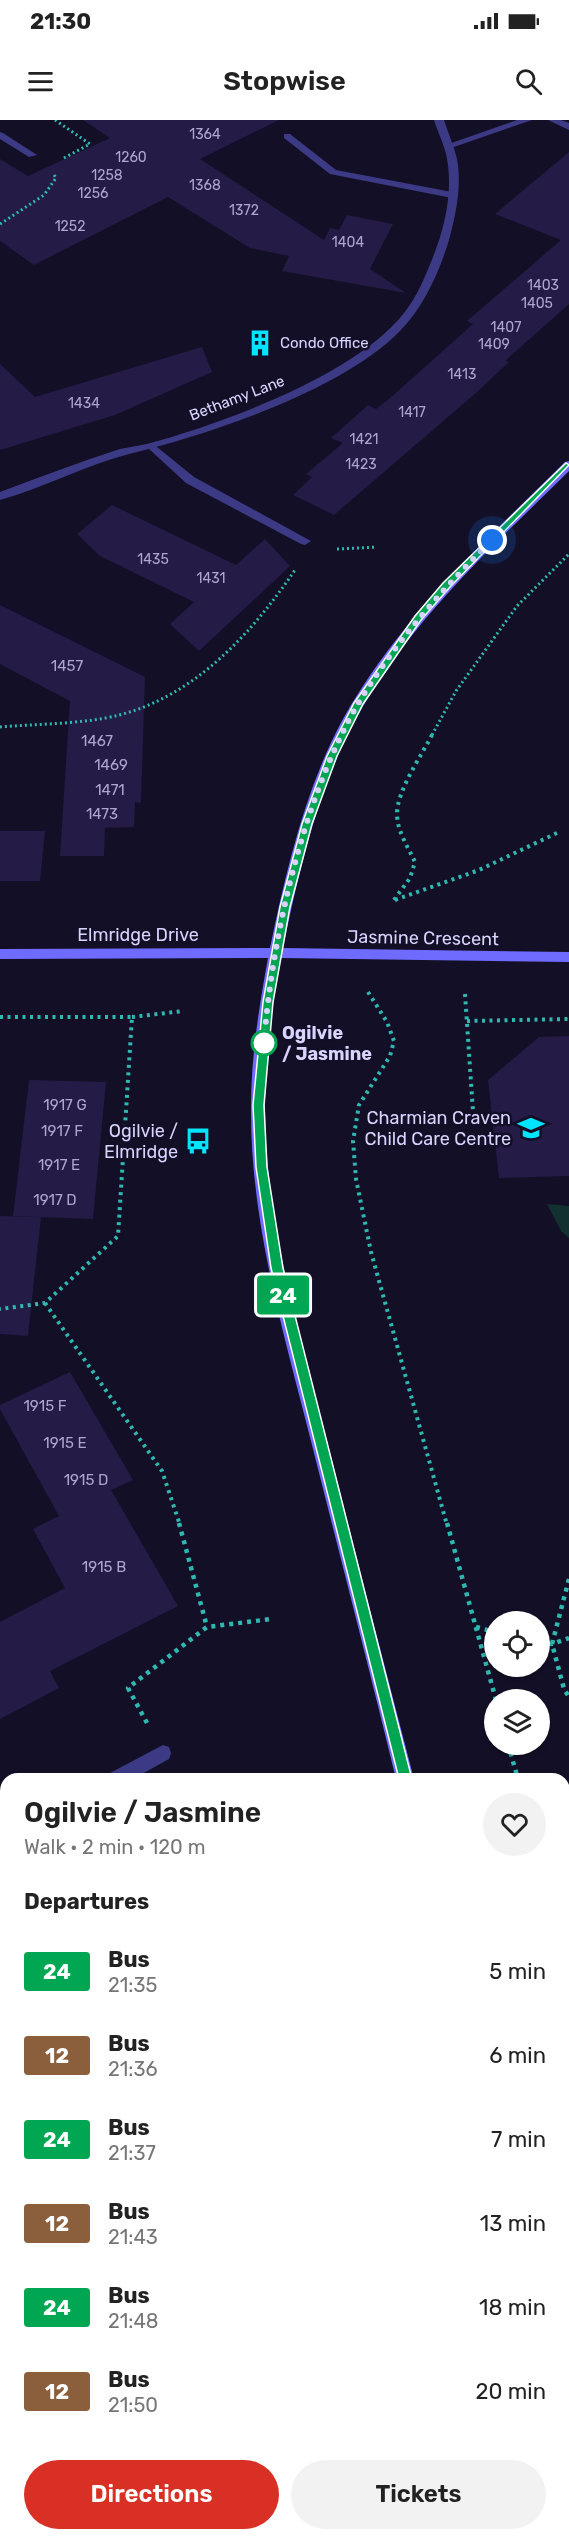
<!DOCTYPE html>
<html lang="en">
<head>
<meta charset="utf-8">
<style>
  :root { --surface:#fff; --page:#f2f2f2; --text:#222; --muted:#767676; --accent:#d93025 }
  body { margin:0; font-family:Rubik,sans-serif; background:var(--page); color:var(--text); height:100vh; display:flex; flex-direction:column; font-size:22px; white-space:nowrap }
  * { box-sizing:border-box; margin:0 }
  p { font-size:20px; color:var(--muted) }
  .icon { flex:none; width:33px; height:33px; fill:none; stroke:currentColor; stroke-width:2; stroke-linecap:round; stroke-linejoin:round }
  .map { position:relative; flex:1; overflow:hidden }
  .side { position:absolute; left:0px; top:1653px; width:570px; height:768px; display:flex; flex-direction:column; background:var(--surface); border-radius:18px 18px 0 0; box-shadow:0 2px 4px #0004 }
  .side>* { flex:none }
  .badge { padding:0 12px; border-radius:4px; font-size:21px; line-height:39px }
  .tools { position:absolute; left:484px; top:1491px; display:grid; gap:12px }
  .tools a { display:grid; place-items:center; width:66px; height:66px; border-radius:50%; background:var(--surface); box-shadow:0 2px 4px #0004; font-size:30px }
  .you { position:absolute; width:30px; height:30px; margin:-15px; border:4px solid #fff; border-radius:50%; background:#1a73e8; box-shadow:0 0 0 9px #1a73e833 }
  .map>.badge { position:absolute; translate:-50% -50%; box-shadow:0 0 0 3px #fff }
  h2 { padding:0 24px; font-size:22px; line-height:54px }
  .round { display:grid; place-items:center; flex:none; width:63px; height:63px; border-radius:32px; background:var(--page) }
  .head { display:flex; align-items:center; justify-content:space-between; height:102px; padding:0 24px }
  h1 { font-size:28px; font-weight:600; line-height:45px }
  .button { display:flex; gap:12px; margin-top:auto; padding:12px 24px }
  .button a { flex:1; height:69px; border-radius:36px; background:var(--accent); color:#fff; font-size:24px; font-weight:600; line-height:69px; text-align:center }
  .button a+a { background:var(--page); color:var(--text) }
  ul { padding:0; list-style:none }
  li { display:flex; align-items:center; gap:18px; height:84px; padding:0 24px }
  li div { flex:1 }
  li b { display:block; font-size:22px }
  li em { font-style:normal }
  li .badge { min-width:66px; font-weight:700; text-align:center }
  .status { display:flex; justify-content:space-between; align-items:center; height:42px; padding:0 30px; background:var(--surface); direction:ltr }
  .status svg { height:16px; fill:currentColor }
  header { display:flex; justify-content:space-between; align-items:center; height:78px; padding:0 24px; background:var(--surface); font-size:27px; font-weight:600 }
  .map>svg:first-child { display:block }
</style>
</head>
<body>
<div class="status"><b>21:30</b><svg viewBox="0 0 49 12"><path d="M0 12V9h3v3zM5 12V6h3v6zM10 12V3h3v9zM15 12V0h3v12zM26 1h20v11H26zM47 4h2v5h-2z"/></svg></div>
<header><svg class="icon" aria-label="menu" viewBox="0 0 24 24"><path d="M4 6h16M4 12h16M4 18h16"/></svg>Stopwise<svg class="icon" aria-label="search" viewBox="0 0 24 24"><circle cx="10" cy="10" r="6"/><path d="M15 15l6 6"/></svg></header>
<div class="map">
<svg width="569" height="2421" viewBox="0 0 569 2421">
  <rect width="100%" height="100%" fill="#130f26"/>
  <!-- green -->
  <path fill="#12302f" d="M547 1084 569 1086V1118L561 1111Z"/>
  <!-- building -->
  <g fill="#241b47">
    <path d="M83 0H279L200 39 324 120 330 108 339 110 347 95 393 104 370 149 406 173 282 151 289 136 250 128 168 77 34 145 0 121V39L28 56 110 18Z"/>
    <path d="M569 32V184L505 241 509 242 477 272 334 395 293 375 312 357 306 354 343 323 331 318 368 285 376 289 389 279 473 204 467 201 561 120 495 94Z"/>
    <path d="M202 227 212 252 115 295 0 330V244L35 277Z"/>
    <path d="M112 385 236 445 265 419 290 446 199 531 170 504 194 482 100 436 77 414Z"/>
    <path d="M0 485 145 557 141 683 135 682 134 707 105 708 104 736H60L70 581 0 544Z"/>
    <path d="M0 711H45L40 761H0Z"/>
    <path d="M569 916V1056L499 1058 488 960 539 917Z"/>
    <path d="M29 960 106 962 93 1099 13 1096Z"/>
    <path d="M0 1096 41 1097 28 1216 0 1214Z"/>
    <path d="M70 1252 133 1360 111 1370 178 1486 50 1551 59 1568 0 1599V1502L65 1468 33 1409 59 1396 0 1289V1285Z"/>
  </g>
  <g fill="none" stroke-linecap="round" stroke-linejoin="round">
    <!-- path-far2 -->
    <g stroke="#2fb8b0" stroke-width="3" stroke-dasharray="2 3" stroke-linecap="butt">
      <path d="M55 0 90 24 62 39"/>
      <path d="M0 104 44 75 56 58 53 53"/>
      <path d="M337 429 377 427"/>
      <path d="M0 607C35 604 86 604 119 595 195 576 252 513 295 450"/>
      <path d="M432 615 456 571 517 486 569 434"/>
    </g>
    <!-- path-far1 -->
    <g stroke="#2fb8b0" stroke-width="4" stroke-dasharray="3 4.5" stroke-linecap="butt">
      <path d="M394 780 410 758 415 742C408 727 397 711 397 694 397 670 422 635 433 613"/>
      <path d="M395 780 479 750 559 712"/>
      <path d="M368 872 387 902 394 921 390 936 359 985 353 1021 356 1059 371 1132 447 1405"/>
      <path d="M465 874 473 992"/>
      <path d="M0 897H132L118 1116 45 1183 0 1189"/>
      <path d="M132 897 183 891"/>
      <path d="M467 901 569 899"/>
      <path d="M45 1183 162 1351 180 1405"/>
    </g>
    <!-- path -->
    <g stroke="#2fb8b0" stroke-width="4.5" stroke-dasharray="4 5" stroke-linecap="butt">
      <path d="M179 1403 207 1507"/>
      <path d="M447 1403 496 1580"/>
      <path d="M569 1459 552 1524 564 1569 569 1577"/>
      <path d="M476 1507 495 1512"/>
      <path d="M540 1521 552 1524 569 1518"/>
      <path d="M147 1603 128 1568 207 1507 271 1499"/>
      <path d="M508 1624 518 1659"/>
      <path d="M564 1738 569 1739"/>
      <path d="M564 1819 569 1835"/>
      <path d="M434 2421 440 2415"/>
    </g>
    <!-- lane -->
    <g fill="#3d3a85" fill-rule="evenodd">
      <path d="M517 0H532L451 28 443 26Z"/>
      <path d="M548 0H561L569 3V10Z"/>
      <path d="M0 12 3 13 37 35 29 37 0 19Z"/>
      <path d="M284 14H290L336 50 452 72 457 75 452 78 330 54 284 18Z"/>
      <path d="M152 323 194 357 311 421 305 425 301 424 186 363 148 328V324Z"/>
      <path d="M163 1625 169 1627 171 1633 169 1639 133 1659H107L110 1653Z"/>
      <path d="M6 1710V1729L0 1732V1713Z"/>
      <path d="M0 2402 6 2404V2415H16L14 2421H0Z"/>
    </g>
    <!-- street -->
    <path fill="#3d3a85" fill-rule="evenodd" d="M434 0H444C448 13 454 26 457 39 462 66 456 94 449 120 439 153 424 186 400 211 341 271 210 314 129 334 85 345 44 368 0 380V372C40 357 80 342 120 329 129 327 138 326 147 324 221 304 356 255 404 193 417 177 425 157 433 137 445 107 453 71 447 39 445 26 438 13 434 0Z"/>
    <!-- secondary -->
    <g fill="#6f6bff" fill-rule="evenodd">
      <path d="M569 341V351C492 427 408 503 356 599 318 668 299 751 283 828L569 832V842L281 838C272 887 265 937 265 987 265 1102 300 1215 328 1325 356 1436 385 1548 414 1659H396C369 1548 340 1436 312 1325 284 1214 250 1102 251 987 251 937 259 887 268 838L0 839V829L270 828C286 751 305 669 343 599 398 500 485 421 565 342Z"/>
      <path d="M564 2391 569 2393V2421H557L556 2415H564Z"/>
    </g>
  </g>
  <!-- line -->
  <path fill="#00a651" stroke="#fff" stroke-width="1.5" d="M566 343 569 345 450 467 421 500 363 584 337 636 312 704 290 787 273 882 264 985 267 1047 283 1148 412 1659 405 1665 399 1659 271 1148 256 1047 253 985 263 882 280 787 302 704 327 636 354 583 415 496 443 463Z"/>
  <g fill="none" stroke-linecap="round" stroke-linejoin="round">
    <!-- walk -->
    <path stroke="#d9d4ff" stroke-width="6" stroke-dasharray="0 10.8" d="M264 923C272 816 304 675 359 582 396 521 442 470 492 420"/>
  </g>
  <!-- icons -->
  <defs>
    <g id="building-bare" transform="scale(2.07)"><path d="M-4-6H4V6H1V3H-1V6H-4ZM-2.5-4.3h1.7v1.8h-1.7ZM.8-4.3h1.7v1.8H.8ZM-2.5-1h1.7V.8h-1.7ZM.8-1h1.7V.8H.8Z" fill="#00e5ff" stroke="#130f26" stroke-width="2.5" paint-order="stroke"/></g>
    <g id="school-bare" transform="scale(2.07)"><path d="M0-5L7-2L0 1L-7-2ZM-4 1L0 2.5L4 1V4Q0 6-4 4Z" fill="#00e5ff" stroke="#130f26" stroke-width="2.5" paint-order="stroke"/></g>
    <g id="bus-bare" transform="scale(2.07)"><path d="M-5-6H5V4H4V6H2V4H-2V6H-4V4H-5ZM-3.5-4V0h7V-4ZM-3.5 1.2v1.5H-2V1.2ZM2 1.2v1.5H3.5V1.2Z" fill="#00e5ff" stroke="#130f26" stroke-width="2.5" paint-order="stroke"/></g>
  </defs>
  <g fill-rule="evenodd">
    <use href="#building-bare" x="260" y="223"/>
    <use href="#school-bare" x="531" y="1008"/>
    <use href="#bus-bare" x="198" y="1021"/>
  </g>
  <!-- markers -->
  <circle fill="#fff" stroke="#00a651" stroke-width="3" cx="264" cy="923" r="12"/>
  <g text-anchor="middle" stroke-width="5" stroke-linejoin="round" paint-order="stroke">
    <!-- far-number labels -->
    <g font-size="14" fill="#aca6d1">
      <text x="205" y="19">1364</text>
      <text x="131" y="42">1260</text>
      <text x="107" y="60">1258</text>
      <text x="205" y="70">1368</text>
      <text x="93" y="78">1256</text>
      <text x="244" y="95">1372</text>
      <text x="70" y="111">1252</text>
      <text x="348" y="127">1404</text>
      <text x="543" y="170">1403</text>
      <text x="537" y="188">1405</text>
      <text x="506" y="212">1407</text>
      <text x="494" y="229">1409</text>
      <text x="462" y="259">1413</text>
      <text x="84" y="288">1434</text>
      <text x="412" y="297">1417</text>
      <text x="364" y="324">1421</text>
      <text x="361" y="349">1423</text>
      <text x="153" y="444">1435</text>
      <text x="211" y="463">1431</text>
    </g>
    <!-- far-poi labels -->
    <g font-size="15" fill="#d9d4ff" stroke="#130f26" text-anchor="start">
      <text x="280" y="228">Condo Office</text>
    </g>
    <!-- far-street labels -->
    <g font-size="15" fill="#d9d4ff" stroke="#130f26">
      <text transform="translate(237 278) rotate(-21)" y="5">Bethamy Lane</text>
    </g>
    <!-- number labels -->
    <g font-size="15" fill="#aca6d1">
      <text x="67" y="551">1457</text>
      <text x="97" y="626">1467</text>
      <text x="111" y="650">1469</text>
      <text x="110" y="675">1471</text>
      <text x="102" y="699">1473</text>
      <text x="65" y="990">1917 G</text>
      <text x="62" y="1016">1917 F</text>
      <text x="59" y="1050">1917 E</text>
      <text x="55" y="1085">1917 D</text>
      <text x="45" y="1291">1915 F</text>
      <text x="65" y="1328">1915 E</text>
      <text x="86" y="1365">1915 D</text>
      <text x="104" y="1452">1915 B</text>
    </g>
    <!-- street labels -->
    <g font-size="18" fill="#d9d4ff" stroke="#130f26">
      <text x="138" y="821">Elmridge Drive</text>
      <text transform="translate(423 818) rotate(1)" y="6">Jasmine Crescent</text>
    </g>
    <!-- stop labels -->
    <g font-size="18" font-weight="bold" fill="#d9d4ff" stroke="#130f26" text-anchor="start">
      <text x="282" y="919">Ogilvie<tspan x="282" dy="21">/ Jasmine</tspan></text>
    </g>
    <!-- poi labels -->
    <g font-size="18" fill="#d9d4ff" stroke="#130f26" text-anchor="end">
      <text x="511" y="1004">Charmian Craven<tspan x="511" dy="21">Child Care Centre</tspan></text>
      <text x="178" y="1017">Ogilvie /<tspan x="178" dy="21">Elmridge</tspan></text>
    </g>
  </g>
</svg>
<div class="tools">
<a><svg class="icon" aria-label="locate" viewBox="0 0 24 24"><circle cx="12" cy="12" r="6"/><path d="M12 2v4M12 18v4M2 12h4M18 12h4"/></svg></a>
<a><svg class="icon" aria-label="layers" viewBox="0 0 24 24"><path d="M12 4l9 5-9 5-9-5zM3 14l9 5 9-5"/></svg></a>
</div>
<div class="you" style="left:492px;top:420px"></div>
<b class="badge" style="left:283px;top:1175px;background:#00a651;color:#fff">24</b>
<section class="side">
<div class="head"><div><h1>Ogilvie / Jasmine</h1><p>Walk · 2 min · 120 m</p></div><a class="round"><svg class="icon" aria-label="heart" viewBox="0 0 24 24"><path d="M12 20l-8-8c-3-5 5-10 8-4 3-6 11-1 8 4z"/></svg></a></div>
<h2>Departures</h2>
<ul>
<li><span class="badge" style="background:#00a651;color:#fff">24</span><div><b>Bus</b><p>21:35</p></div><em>5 min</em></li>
<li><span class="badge" style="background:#8b5e3c;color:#fff">12</span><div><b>Bus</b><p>21:36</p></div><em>6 min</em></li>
<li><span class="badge" style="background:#00a651;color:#fff">24</span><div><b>Bus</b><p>21:37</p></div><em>7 min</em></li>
<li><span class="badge" style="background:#8b5e3c;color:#fff">12</span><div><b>Bus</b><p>21:43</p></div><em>13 min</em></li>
<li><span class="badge" style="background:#00a651;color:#fff">24</span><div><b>Bus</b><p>21:48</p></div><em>18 min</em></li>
<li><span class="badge" style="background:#8b5e3c;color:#fff">12</span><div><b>Bus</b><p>21:50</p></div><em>20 min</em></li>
</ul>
<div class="button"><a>Directions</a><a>Tickets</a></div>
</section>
</div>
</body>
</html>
